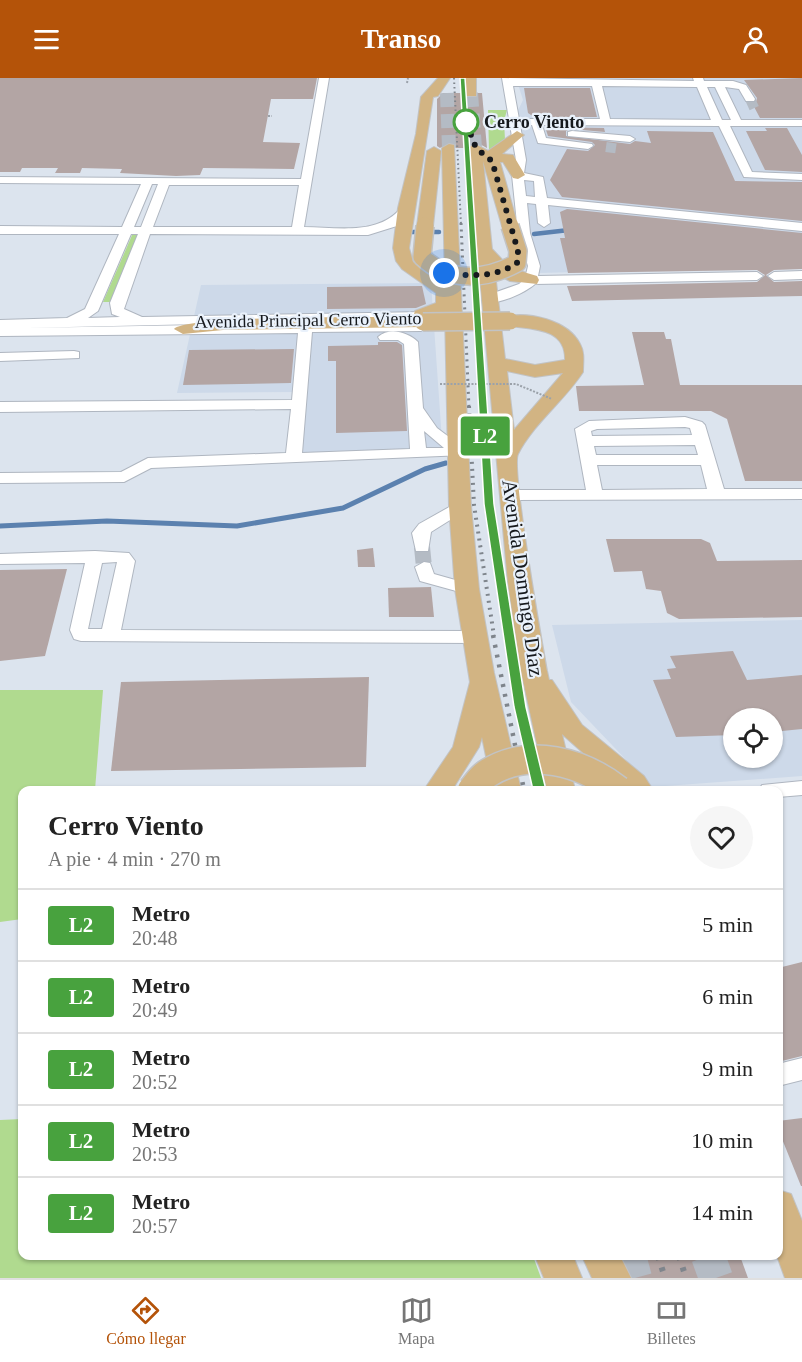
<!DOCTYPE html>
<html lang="es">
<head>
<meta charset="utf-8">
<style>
  :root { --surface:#fff; --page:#f6f6f6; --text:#222; --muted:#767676; --line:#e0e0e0; --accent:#b45309 }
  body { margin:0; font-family:Georgia,serif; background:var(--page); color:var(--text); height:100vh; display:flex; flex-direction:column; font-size:22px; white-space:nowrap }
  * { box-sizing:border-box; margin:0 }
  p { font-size:20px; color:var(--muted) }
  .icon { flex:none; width:33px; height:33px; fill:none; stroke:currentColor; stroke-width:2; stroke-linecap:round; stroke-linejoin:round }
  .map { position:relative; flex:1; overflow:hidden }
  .details { position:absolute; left:18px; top:708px; width:765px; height:474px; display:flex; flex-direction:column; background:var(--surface); border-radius:12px; box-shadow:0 2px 4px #0004 }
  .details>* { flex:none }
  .badge { padding:0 12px; border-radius:4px; font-size:21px; line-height:39px }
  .controls { position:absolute; left:723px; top:630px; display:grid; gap:12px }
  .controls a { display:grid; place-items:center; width:60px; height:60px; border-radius:50%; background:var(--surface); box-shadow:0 2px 4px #0004; font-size:30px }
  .you { position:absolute; width:30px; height:30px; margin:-15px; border:4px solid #fff; border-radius:50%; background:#1a73e8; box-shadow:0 0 0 9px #1a73e833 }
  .map>.badge { position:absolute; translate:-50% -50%; box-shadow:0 0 0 3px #fff }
  .round { display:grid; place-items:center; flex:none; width:63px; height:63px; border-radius:32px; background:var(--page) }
  .overview { display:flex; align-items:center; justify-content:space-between; height:102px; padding:0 30px }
  h1 { font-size:28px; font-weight:700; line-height:45px }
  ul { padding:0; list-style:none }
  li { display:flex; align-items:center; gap:18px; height:72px; padding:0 30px; border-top:2px solid var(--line) }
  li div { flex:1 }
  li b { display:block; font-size:22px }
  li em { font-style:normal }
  li .badge { min-width:66px; font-weight:700; text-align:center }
  header { display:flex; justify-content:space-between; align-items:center; height:78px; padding:0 30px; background:var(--accent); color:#fff; font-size:27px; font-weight:700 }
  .tab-bar { display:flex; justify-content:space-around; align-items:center; height:84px; border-top:2px solid var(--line); background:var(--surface); font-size:16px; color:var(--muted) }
  .tab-bar a { display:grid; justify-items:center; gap:3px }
  .tab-bar .on { color:var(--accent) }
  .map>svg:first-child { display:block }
</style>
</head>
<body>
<header><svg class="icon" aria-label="menu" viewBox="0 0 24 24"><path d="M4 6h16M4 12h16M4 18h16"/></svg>Transo<svg class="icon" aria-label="person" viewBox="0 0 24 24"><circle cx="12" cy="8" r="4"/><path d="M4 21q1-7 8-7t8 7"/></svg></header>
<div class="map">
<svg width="802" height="1200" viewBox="0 0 802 1200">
  <rect width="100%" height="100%" fill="#dce4ee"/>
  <!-- built -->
  <g fill="#cdd9e9" fill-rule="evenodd">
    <path d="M516 0H802V189L537 195 520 121 512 45 523 22Z"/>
    <path d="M431 205 443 377 294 378 299 314 177 315 201 207Z"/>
    <path d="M802 542V698L652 709 571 624 552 547ZM734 640H772V680H734Z"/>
  </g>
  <!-- green -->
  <g fill="#b0da8f">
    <path d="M488 32H507L504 43 505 62 489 73Z"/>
    <path d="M133 155H139L110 224H103Z"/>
    <path d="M0 612H103L95 712H22V841L0 844Z"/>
    <path d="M22 1041V1178H533L541 1200H0V1042Z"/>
  </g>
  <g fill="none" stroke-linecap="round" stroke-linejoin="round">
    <!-- stream-far1 -->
    <g stroke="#5b81af" stroke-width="4.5">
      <path d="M407 154H439"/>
      <path d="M534 156 569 152"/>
    </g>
    <!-- stream -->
    <path stroke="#5b81af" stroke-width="5" d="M0 448 107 443 237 448 343 430 425 391 446 385"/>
  </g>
  <!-- building -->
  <g fill="#b3a5a4">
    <path d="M0 0H317L313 21H271L263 64 300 65 294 91 203 90 200 97 176 98 120 95 122 91 82 90 80 95H55L58 90H22L20 94H0Z"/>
    <path d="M802 0V40H760L752 25 756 24 757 20 744 2Z"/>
    <path d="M524 10H590L597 39H534L528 35Z"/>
    <path d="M443 15H463L466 20H476L478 15H482L487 70 476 64 466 70H456V66L449 64 440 70 437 68V21Z"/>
    <path d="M545 49 604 50 605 54 571 51 566 53V58L630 66 635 63 651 65 647 53 713 54 735 103 802 104V143L562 119 550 102 567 71 588 73 595 67 592 64 548 58Z"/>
    <path d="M765 50H787L802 77V94L765 92 746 53H767Z"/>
    <path d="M567 131 802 155V191L774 192 766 197 774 204 802 203V218L572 223 567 208 757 204 765 197 757 192 568 195 560 160H565L560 134Z"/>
    <path d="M422 208 426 226 416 230 327 231V209Z"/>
    <path d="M632 254H664L666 261H671L680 307H802V403H745L727 341 711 333H579L576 308 644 307Z"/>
    <path d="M378 264H397L402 267 407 353 336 355V283H328V268L378 267Z"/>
    <path d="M294 271 291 305 183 307 189 272Z"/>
    <path d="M606 461H701L710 465 717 483 802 482V539L679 541 667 535 661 513 646 511 642 493 614 494Z"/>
    <path d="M373 470 375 489H358L357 472Z"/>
    <path d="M67 491 45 578 0 583V492Z"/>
    <path d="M431 509 434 539H389L388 510Z"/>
    <path d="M733 573 747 602 802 597V651L772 654V640H734V657L676 659 653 602 671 601 667 591 676 590 670 578Z"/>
    <path d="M369 599 366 689 111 693 121 604Z"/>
    <path d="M802 884V978L778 984V890Z"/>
    <path d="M802 1040V1108H801L778 1051V1043Z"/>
    <path d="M622 1178H740L748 1200H633Z"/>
  </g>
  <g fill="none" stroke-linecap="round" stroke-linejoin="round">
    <!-- minor-tunnel-far1 -->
    <g stroke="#b4bbc4" stroke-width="10" stroke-dasharray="10 5" stroke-linecap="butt">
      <path d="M750 21 756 34"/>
      <path d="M606 69 620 71"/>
    </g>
    <!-- minor-tunnel -->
    <path stroke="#b4bbc4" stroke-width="16" stroke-dasharray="16 8" stroke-linecap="butt" d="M422 469 424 489"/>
    <!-- major-tunnel-far1 -->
    <g stroke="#b4bbc4" stroke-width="14" stroke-dasharray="14 7" stroke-linecap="butt">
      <path d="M447 15 449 70"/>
      <path d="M471 15 475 70"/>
    </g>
    <!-- major-tunnel -->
    <g stroke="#b4bbc4" stroke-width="34" stroke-dasharray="34 17" stroke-linecap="butt">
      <path d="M629 1178 635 1200"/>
      <path d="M708 1178 716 1200"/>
    </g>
    <!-- minor casing -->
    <g stroke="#afb6c0" stroke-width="2">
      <g id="minor">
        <path d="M319 0H329L304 149C336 149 378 158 401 130H409L411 133 400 147 368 157 150 156 124 231 142 239 426 234 439 243 421 253 312 254 302 375 410 371 404 266 398 262H380L378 259C389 249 408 254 418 264L423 330 437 350 465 371 467 374 465 377 151 390 124 404 0 405V395L121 394 148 380 286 375 291 331 0 334V324L292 322 298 255 0 258V242L67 240 85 231 119 156H0V148L122 149 141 106 0 105V99L301 101ZM152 106H158L141 149H134ZM169 107H299L292 149H153ZM131 156H138L110 225 112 236 120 239 88 240 98 233ZM418 241 422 243 25 250ZM424 353 444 370H426Z"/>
        <path d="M502 0 694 3 693 0H703L704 3H733L746 7 755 21 754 23H746L739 11 725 9 741 42H802V48H730L752 94 802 96V102L744 99 719 48 542 47 546 60 592 66 593 68 588 71 538 65 532 47H520L526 82 524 95 543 99 547 120 802 145V153L548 127 550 145 544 149 538 145 536 126 527 125 530 155 540 188 538 198 757 194 763 198 757 202 535 206C525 215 498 227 485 224V218L519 206 525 201 528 188 518 155 512 97 516 82ZM513 8H592L600 41H519ZM602 8 697 9 711 42 610 41ZM707 9H715L731 42H722ZM524 102 534 103 535 119 526 118Z"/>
        <path d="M572 53 630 58 635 61 630 64 568 58V54Z"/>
        <path d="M802 193V201L774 202 768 198 774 194Z"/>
        <path d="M74 273 79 274V280L0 283V275Z"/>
        <path d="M685 339 702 344 705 347 724 411H802V421L511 422 503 417 511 412H586L575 351 589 343ZM685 349 690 350 692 357 592 358 591 353 597 351ZM695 367 698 377H596L594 368ZM597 387H701L707 411 602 412Z"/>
        <path d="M460 423 468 428 466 432 431 454 428 473H416L412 455 419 446Z"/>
        <path d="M95 473 129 475 135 483 121 552 475 553 484 559 475 565 81 563 74 561 70 552 85 485 0 486V476ZM117 484 102 551H88L102 485Z"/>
        <path d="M424 484 430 485 434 496 473 507 476 511 467 516 420 503 415 489Z"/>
        <path d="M802 703V717L778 719V712H759L762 707Z"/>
        <path d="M802 980V1002L778 1008V986Z"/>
      </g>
    </g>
    <!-- major casing -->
    <g stroke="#c2c3c4" stroke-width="2">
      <g id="major">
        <path d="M438 0H450L438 18 433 19 409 170 413 184 445 205 442 70 449 66 454 67 471 428 479 511 494 595 521 712H493L482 659 479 669 452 712H424L453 669 470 604 455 511 449 428 445 235 429 240 432 244 429 248 423 249 223 252 183 256 174 251C184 237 383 239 413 239L415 233 436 225V215L402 191 396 183 393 170 398 130 416 56 421 19Z"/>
        <path d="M464 0H476V18H466Z"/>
        <path d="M517 53 524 57 502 76 513 77 525 97 518 101 513 100 503 84H500L518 148 516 151 510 153 502 148 483 83 492 171 510 190 537 198 539 202 537 206 510 203 495 195 505 281 535 287 565 282C566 247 527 252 504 247L501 243 504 239C528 233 568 242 580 266 585 275 583 284 583 294 564 323 534 345 518 376 511 390 542 565 547 593L549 602H552L582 647 644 698 653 712H625L562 656 575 712H547L521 593 508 505 468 70 475 66 488 73ZM507 293 535 299 563 295 514 352Z"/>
        <path d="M434 69 441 73 433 148 425 153 417 148 427 73Z"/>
        <path d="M778 1112 791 1116 802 1143V1200H785L777 1178Z"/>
        <path d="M535 1178H573L582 1200H544Z"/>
        <path d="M582 1178H620L631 1200H592Z"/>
      </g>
    </g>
    <!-- path -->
    <g stroke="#9ba2aa" stroke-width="2" stroke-dasharray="2 1.5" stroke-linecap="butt">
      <path d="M407 5 408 0"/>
      <path d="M268 38H272"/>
    </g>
    <!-- minor -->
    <use href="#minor" fill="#fff" fill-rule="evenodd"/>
    <!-- major -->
    <use href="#major" fill="#d2b483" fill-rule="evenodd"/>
    <!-- rail-far4 -->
    <g stroke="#7f858c" stroke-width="2" stroke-dasharray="1.5 3" stroke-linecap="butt">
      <path d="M454 0 461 147"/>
      <path d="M462 0 471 147"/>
    </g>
    <!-- rail-far3 -->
    <g stroke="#7f858c" stroke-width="3" stroke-dasharray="2 4.5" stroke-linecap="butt">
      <path d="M461 145 469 330"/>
      <path d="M471 145 483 330"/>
    </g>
    <!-- rail-far2 -->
    <g stroke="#7f858c" stroke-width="4" stroke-dasharray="2 5" stroke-linecap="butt">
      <path d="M469 328 474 427 494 558"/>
      <path d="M483 328 489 426 509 558"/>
    </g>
    <!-- rail-far1 -->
    <g stroke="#7f858c" stroke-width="4.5" stroke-dasharray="3 7" stroke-linecap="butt">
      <path d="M493 557 524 712"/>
      <path d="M509 557 520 629 539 712"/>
    </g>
    <!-- rail -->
    <g stroke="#7f858c" stroke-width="6" stroke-dasharray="4 8" stroke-linecap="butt">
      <path d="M658 1178 665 1200"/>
      <path d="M679 1178 686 1200"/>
    </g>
    <!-- major-bridge-far1 casing -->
    <g stroke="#c2c3c4" stroke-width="20" stroke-linecap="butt">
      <g id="major-bridge-far1">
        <path d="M425 148 422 179C449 205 486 202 517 185L518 173 510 148"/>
        <path d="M423 244 510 243"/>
      </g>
    </g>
    <!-- major-bridge casing -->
    <g stroke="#c2c3c4" stroke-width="31" stroke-linecap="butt">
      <path id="major-bridge" d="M472 712C477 706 481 699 488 695 530 669 582 684 618 712"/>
    </g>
    <!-- path-bridge -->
    <path stroke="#9ba2aa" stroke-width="2" stroke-dasharray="2 1.5" stroke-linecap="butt" d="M440 306H516L552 321"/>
    <!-- major-bridge-far1 -->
    <use href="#major-bridge-far1" stroke="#d2b483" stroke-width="17"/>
    <!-- major-bridge -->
    <use href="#major-bridge" stroke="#d2b483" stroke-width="28"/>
  </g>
  <!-- line -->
  <path fill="#48a23e" stroke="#fff" stroke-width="1.5" d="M460 0H465L494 426 526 629 546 712 539 717 533 712 514 629 484 426Z"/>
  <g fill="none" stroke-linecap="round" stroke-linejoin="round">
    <!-- walk -->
    <path stroke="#16191d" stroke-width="6" stroke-dasharray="0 10.8" d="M444 195C470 198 495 200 517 185L518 173 492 83 476 70 466 44"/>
  </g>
  <!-- markers -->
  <circle fill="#fff" stroke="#48a23e" stroke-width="3" cx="466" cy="44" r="12"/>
  <g text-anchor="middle" stroke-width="4.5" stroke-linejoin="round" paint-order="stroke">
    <!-- far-stop labels -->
    <g font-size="18" font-weight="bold" fill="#16191d" stroke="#e9f1fb" text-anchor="start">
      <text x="484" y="50">Cerro Viento</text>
    </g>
    <!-- far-street labels -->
    <g font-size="18" fill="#16191d" stroke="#e9f1fb">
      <text transform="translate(308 242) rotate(-1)" y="6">Avenida Principal Cerro Viento</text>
    </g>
    <!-- street labels -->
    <g font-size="21" fill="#16191d" stroke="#e9f1fb">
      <text transform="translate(523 500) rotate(82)" y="7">Avenida Domingo Díaz</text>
    </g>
  </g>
</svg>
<div class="controls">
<a><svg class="icon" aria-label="locate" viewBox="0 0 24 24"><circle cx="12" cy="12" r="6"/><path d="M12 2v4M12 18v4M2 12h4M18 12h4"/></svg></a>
</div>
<div class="you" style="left:444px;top:195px"></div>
<b class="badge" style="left:485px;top:358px;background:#48a23e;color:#fff">L2</b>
<section class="details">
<div class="overview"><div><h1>Cerro Viento</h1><p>A pie · 4 min · 270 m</p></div><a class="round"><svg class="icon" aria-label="heart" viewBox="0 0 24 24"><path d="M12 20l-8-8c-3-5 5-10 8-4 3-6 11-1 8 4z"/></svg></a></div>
<ul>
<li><span class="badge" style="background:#48a23e;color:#fff">L2</span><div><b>Metro</b><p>20:48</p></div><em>5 min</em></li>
<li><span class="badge" style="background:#48a23e;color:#fff">L2</span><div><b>Metro</b><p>20:49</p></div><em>6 min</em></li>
<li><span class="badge" style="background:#48a23e;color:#fff">L2</span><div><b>Metro</b><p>20:52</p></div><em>9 min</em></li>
<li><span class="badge" style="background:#48a23e;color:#fff">L2</span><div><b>Metro</b><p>20:53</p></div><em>10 min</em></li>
<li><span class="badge" style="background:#48a23e;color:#fff">L2</span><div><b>Metro</b><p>20:57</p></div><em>14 min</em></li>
</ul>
</section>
</div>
<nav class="tab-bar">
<a class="on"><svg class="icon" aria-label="directions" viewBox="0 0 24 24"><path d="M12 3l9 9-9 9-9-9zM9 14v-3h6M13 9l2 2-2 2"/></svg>Cómo llegar</a>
<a><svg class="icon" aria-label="map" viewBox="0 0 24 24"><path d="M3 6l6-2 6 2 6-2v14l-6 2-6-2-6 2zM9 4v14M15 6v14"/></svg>Mapa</a>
<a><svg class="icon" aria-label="tickets" viewBox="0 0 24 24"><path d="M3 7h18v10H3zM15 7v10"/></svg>Billetes</a>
</nav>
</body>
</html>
